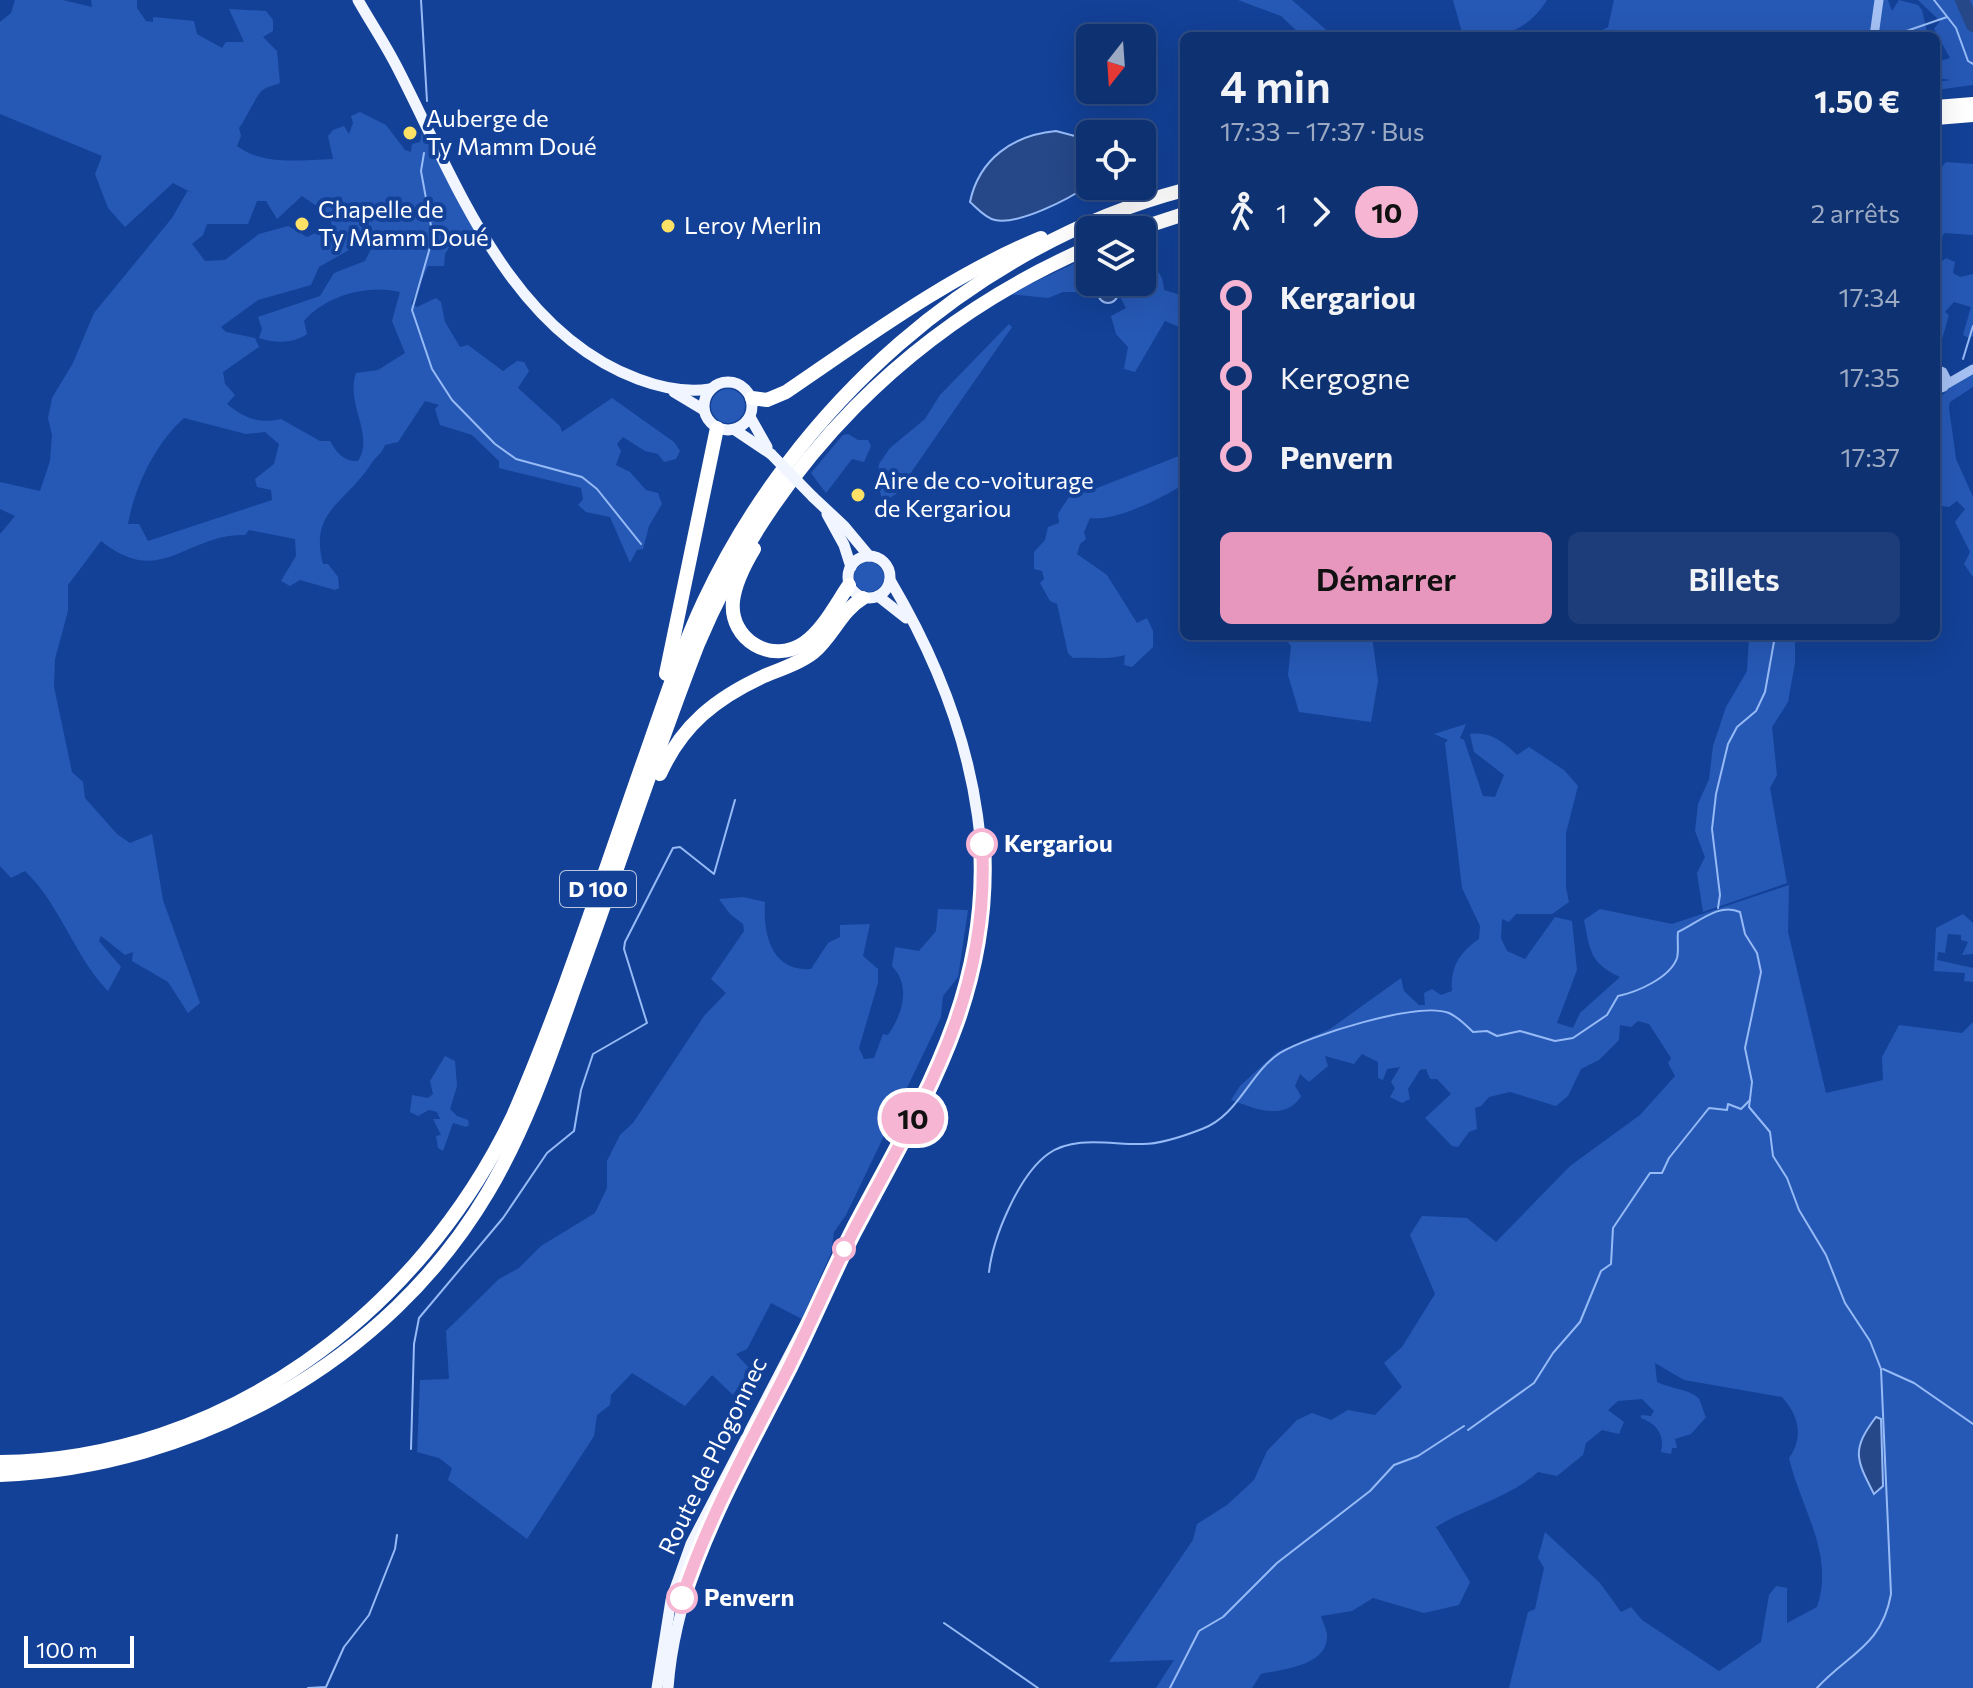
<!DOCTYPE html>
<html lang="fr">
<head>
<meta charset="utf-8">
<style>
  :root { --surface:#0e3171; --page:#1c3d79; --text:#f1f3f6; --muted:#9ba9c3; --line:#2e4c84; --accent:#e797bd }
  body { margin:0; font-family:Commissioner,sans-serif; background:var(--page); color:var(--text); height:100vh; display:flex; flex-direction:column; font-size:30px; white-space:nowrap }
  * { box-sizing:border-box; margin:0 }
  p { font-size:26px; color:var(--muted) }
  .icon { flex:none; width:44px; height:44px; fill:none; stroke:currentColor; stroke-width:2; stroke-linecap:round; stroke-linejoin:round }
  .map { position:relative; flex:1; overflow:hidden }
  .side { position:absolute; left:1180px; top:32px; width:760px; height:608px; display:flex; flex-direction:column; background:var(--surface); border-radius:12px; box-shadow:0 8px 32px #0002,0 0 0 2px var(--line) }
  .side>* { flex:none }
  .badge { padding:0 16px; border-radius:26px; font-size:28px; line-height:52px }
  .needle { width:52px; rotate:197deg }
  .fabs { position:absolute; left:1076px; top:24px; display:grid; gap:16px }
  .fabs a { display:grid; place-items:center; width:80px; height:80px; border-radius:12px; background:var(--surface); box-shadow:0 8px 32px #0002,0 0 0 2px var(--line); font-size:40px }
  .scale { position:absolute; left:24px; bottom:20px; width:110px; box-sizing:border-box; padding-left:8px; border:4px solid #fff; border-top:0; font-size:22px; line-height:28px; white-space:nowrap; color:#fff; -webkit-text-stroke:6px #134197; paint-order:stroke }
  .map>.badge { position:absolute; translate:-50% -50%; box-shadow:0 0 0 4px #fff }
  .legs { display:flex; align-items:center; gap:12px; height:88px; padding:0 40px; font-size:26px }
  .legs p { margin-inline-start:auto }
  .head { display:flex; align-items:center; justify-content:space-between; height:136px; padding:0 40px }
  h1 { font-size:44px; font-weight:600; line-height:60px }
  .action { display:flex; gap:16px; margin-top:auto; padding:16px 40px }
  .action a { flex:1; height:92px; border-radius:12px; background:var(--accent); color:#111; font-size:32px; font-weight:600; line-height:92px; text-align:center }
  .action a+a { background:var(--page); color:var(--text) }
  ul { padding:0 40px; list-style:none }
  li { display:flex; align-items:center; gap:28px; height:80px; font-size:30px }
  li i { display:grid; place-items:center; width:12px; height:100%; margin:0 10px; background:currentColor }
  li i::after { content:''; width:20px; height:20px; margin:-10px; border:6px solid; border-radius:50%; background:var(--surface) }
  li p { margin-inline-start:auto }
  li:first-child i { background:linear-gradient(#0000 50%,currentColor 0) }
  li:last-child i { background:linear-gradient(currentColor 50%,#0000 0) }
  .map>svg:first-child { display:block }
</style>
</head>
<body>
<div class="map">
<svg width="1973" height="1688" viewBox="0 0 1973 1688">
  <rect width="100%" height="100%" fill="#134197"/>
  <!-- green -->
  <g fill="#2659b6" fill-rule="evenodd">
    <path d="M15 0H63L92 7 91 0H137V8L146 21 153 22V17L194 21 197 34 222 48 226 42H244L229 9 266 11 273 20V31L263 37 277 51 280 83C274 86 267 86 263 90 257 93 246 119 239 128L241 136 237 146C264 166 300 160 333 159L328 136 333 130 344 126 349 134 353 123 351 116 360 112 386 125 405 150 411 152 412 144 420 142 422 133 479 237 471 245 463 241 452 243 445 254 444 266H428L411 304 417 307 436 298 441 302 445 322 460 347 468 345 503 371 517 361 524 362 529 371 518 388 560 426 562 432 612 398 674 442 680 451 676 459 664 462 658 454 645 451 623 437 617 444 621 451 616 465 630 472 646 490 658 493 662 504 649 526 643 549 637 550 630 563 610 517 586 512 578 505 583 499 581 488 499 468V461L472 435 440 425 435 409 439 405 425 401 398 442 385 445C382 454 376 456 371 464 344 505 309 511 323 564H328L338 577 339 588 335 590 300 580 290 586 281 581 296 556 295 539 249 530 245 535C185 534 161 589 101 541L68 585V611L55 659 54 687 72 772 83 782 85 798 117 834 130 843 152 834 163 900 200 1003 188 1013 168 982 132 961 133 952 125 955 101 936 99 941 121 967 108 991C74 956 60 904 25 871L11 878 0 866V534L15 516 0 509V482L40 491 50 461 52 435 48 418 52 398 73 363 94 313 172 218 188 190 192 193 173 183 125 227 108 208 95 174 102 156 0 114V22L11 13ZM302 196 327 213 332 225 307 237 288 226 259 234 225 260 205 261 192 244 203 235 207 224H248L257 201H266L277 219ZM355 236H368L372 247 365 261 334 273 320 296 258 317 262 329 259 338C274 343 293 344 307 334L304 321C326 295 369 284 400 292L392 321 405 353 378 370 356 373C345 403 375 436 358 461 344 462 336 452 330 441H320L281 419C259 424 244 418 227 404L235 395 225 384 223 372 259 347 255 338 226 332 221 327 258 300 311 285 319 267 349 250ZM184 418 246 434 265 432 279 444 274 464 255 479 257 487 271 490 272 500 148 541 139 524H128C135 486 155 444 184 418Z"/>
    <path d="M1238 0H1292L1332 35 1302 36 1281 16Z"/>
    <path d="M1453 0H1547C1524 35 1502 36 1463 36Z"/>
    <path d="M1614 0H1888L1892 11 1899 0 1918 5 1922 10 1928 36H1592L1608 27Z"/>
    <path d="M1918 0H1973V85L1936 90V82L1951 80 1936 78V62L1950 58 1934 29 1940 21Z"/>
    <path d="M1946 162 1973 164V235L1944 233 1936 251C1936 228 1927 178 1946 162Z"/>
    <path d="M1090 256V282H1142V271L1149 265C1160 271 1163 277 1164 290L1184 296V329L1165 321 1135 372 1124 369 1128 347 1116 334 1111 316 1126 308 1119 295 1093 283 1082 292H1063L1048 298 1009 294Z"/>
    <path d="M1946 258 1955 262 1953 273 1960 277 1973 274V336L1969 338 1963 335 1971 307 1954 302 1945 312 1949 315 1938 353 1936 266Z"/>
    <path d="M1009 324 1012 327 896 494 883 502 877 482 879 464 890 448 925 419 940 395Z"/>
    <path d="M1973 373V387L1950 402 1949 408 1956 459 1973 497V577L1964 564 1970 552 1955 522 1965 509 1957 501 1949 507 1936 505V402L1955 382Z"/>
    <circle cx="728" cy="406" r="17"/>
    <path d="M848 434 858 440H868L871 446 864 462 852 459 826 493 811 473 843 435Z"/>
    <path d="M1184 454V484C1163 498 1114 522 1090 518L1084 532 1086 539 1080 544 1077 554 1107 575 1137 623 1147 618 1153 631V647L1132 667 1124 665 1125 655C1108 660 1091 657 1073 658L1068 653 1057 604 1050 601 1040 583 1044 579 1042 571 1034 569V552L1045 540 1048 527 1059 523 1058 514 1079 481H1084L1087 492Z"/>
    <circle cx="869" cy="577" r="15"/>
    <path d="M1283 636H1372L1378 681 1371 722 1299 712 1288 675 1291 646Z"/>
    <path d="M1749 636H1795V663L1788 702 1772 727 1777 775 1770 788 1787 883 1703 912 1697 873 1705 857 1695 831 1698 804 1709 779 1713 746 1726 707 1747 671Z"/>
    <path d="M1466 724 1460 738 1464 740 1483 796 1495 797 1504 775 1474 752 1470 734C1490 731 1504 742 1517 755L1529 747 1564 770 1578 786 1566 833V888L1569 902 1552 914H1516L1509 922 1502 919 1501 938 1507 951 1525 959 1555 917 1572 921 1577 970 1557 1023 1573 1028 1580 1013 1620 977C1590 963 1590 951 1584 920L1600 909 1672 924 1789 885 1788 932 1826 1093 1883 1080 1882 1057 1899 1025 1962 1033 1973 1022V1688H1509L1528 1612 1535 1609 1544 1568 1538 1558 1545 1532 1600 1583 1621 1612 1631 1607 1642 1620 1719 1671 1761 1642 1769 1595 1776 1586 1787 1588V1623L1817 1607C1835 1554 1801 1509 1789 1458 1804 1437 1799 1416 1782 1397L1684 1380 1655 1363 1657 1382C1668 1388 1693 1390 1699 1399 1702 1404 1703 1412 1706 1417L1691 1434 1675 1439 1677 1448H1672L1671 1454 1661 1452C1665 1435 1657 1424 1641 1418V1415L1651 1416 1654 1411 1642 1399 1618 1401 1608 1410 1624 1422 1619 1434 1602 1430 1586 1443 1583 1455 1557 1476 1538 1472C1509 1498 1470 1506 1436 1527L1470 1582 1459 1605 1424 1613 1373 1598 1352 1611 1321 1616C1322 1621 1326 1628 1327 1634 1329 1666 1283 1669 1261 1674L1252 1688H1156L1174 1660 1109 1662 1193 1540 1197 1524 1227 1505 1254 1480 1267 1451 1297 1420 1312 1413 1331 1420 1348 1410 1375 1415 1402 1387 1384 1363 1402 1347 1435 1294 1410 1235 1422 1216 1467 1218 1496 1242 1570 1166 1640 1115 1675 1076 1668 1063 1671 1058 1649 1024 1638 1021 1631 1027 1620 1025 1619 1040 1599 1060 1581 1069 1568 1096 1556 1106 1510 1092 1489 1097 1481 1106 1475 1108 1477 1129 1469 1132 1458 1147 1452 1146 1425 1118 1451 1094 1437 1079H1430L1426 1069 1420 1070 1408 1089 1410 1099 1402 1103 1390 1097 1395 1088 1391 1082 1400 1067 1387 1069 1383 1080 1378 1078V1062L1362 1054 1354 1064 1325 1056 1328 1066 1309 1082 1300 1074 1295 1086 1301 1096C1285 1123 1251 1107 1231 1100L1240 1086 1277 1052 1330 1029 1401 978 1404 991 1419 1005H1425L1424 993 1432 989 1441 995 1452 991C1450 967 1460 952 1479 939L1480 926 1462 888 1445 743 1448 740 1434 734Z"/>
    <path d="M743 897 765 902C763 934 771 972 811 969L828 943 840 937V925L870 924 863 956 878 969V983L859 1048 864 1059 874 1058 883 1034 888 1035C903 1013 911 986 892 966L895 947 919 951 936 931 938 909 968 910 958 977 943 996 941 1017 846 1215 834 1232 831 1253 802 1319 771 1303 747 1349 736 1354 750 1369 733 1395 712 1375 685 1406 632 1373 611 1395 610 1405 597 1415 594 1436 527 1539 448 1480 452 1468 439 1458 417 1452 420 1380 449 1379 446 1331 499 1279 519 1268 541 1246 595 1213 607 1188V1161L620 1135 633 1123 704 1016 726 993 711 979 744 931 743 924 730 914 719 899Z"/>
    <path d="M1963 914 1973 923V954L1962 955 1968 942 1961 940V935L1948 934 1945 953 1938 952 1937 960 1973 968V982L1964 981 1965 973 1934 971 1936 928Z"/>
    <path d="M445 1056 455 1061 457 1086 450 1109 457 1116 468 1120 469 1125 466 1127 453 1123 443 1151 438 1148 436 1136 441 1135 433 1119H440L437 1112 429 1110 418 1116 410 1112 412 1095 428 1098 433 1094 430 1081Z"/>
  </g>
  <!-- water -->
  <g fill="#264888" stroke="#96baf6" stroke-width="2">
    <path d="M1056 131 1090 140 1089 185C1069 199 1019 225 995 220 985 218 977 208 970 202 979 159 1013 135 1056 131Z"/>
    <circle cx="1108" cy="293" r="10"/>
    <path d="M1876 1417 1881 1419 1883 1486 1874 1494C1856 1459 1851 1450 1876 1417Z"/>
  </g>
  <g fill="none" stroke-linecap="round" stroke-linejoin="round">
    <!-- stream -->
    <g stroke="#96baf6" stroke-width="2">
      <path d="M421 0 427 101"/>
      <path d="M1934 0 1956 28 1968 61 1973 64"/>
      <path d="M1892 36 1947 17"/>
      <path d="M424 153 421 171 433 237 412 310 432 369 452 400 495 444 516 459 582 477 597 489 641 544"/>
      <path d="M1963 359 1973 326"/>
      <path d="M1718 908 1720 895 1712 829 1716 794 1728 744 1737 727 1756 711 1765 692 1775 636"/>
      <path d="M989 1272C993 1237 1019 1175 1048 1154 1075 1135 1112 1145 1143 1144 1162 1144 1184 1136 1202 1129 1239 1115 1249 1073 1280 1053 1308 1036 1418 1001 1449 1013 1458 1017 1466 1025 1473 1032L1487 1031 1497 1036 1520 1031 1555 1041 1573 1038 1607 1015 1618 996C1637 992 1670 978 1677 958 1679 951 1677 939 1678 932 1698 923 1719 902 1740 912L1745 934 1757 953 1761 972 1745 1048 1752 1082 1749 1107 1770 1132 1773 1156 1787 1178 1799 1210 1826 1255 1845 1303 1870 1341 1881 1369 1891 1594C1882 1646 1848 1654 1817 1688"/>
      <path d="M1883 1369 1914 1383 1973 1424"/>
      <path d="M1468 1430 1534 1383 1553 1353 1580 1322 1601 1271 1611 1264 1613 1228 1650 1173H1662L1669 1158 1709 1108 1727 1110 1728 1104 1741 1109 1750 1100"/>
      <path d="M411 1449 414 1344 419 1318 503 1218 547 1153 574 1131 581 1090 593 1054 647 1023 624 949 625 942 673 848 680 847 714 874 735 800"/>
      <path d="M944 1623 1038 1688"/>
      <path d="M308 1688 326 1687 344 1647 369 1615 395 1549 397 1535"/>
      <path d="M1170 1688 1199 1631 1223 1617 1277 1563 1370 1491 1394 1465 1418 1456 1464 1426"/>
    </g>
    <!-- river -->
    <path stroke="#264888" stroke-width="14" d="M1962 0 1973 25"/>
    <!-- minor -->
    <g stroke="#a5c1f3" stroke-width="9">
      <path d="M1874 36 1879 0"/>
      <path d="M1936 369 1943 372 1947 380 1944 387 1936 390"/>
      <path d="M1947 384 1973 369"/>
    </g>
    <!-- major -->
    <g stroke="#f0f5ff" stroke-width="11">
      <path d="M358 0C371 23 386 45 398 69 456 182 510 332 638 379 662 388 685 393 710 389"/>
      <circle cx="728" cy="406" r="24"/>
      <path d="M674 392 704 410"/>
      <path d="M750 417 767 447"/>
      <path d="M735 430 771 454"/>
      <path d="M813 497 844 526 869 556"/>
      <path d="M827 514 844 545 851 567"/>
      <circle cx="869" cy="577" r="21"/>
      <path d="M878 596 906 618"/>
      <path d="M657 1688 671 1600 691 1544 942 1062C1017 898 979 730 890 580"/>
      <path d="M668 1688C675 1591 718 1510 760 1424"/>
    </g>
    <!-- highway -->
    <g stroke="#fff" stroke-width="14">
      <path d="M1936 107 1973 104"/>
      <path d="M1936 118 1973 115"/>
      <path d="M1135 230 1184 214"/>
      <path d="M752 398 767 400 786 392C867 337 949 276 1041 238"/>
      <path d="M754 549C745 564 735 584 733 601 729 640 772 665 804 643 823 630 836 604 849 585"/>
      <path d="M666 674 717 428"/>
      <path d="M660 774C682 725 716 698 764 676 781 669 800 663 814 652 833 636 841 611 863 598"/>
      <path d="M0 1462C224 1459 418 1314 513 1116 564 999 603 875 646 754 664 703 681 650 704 601 795 407 975 245 1184 190"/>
      <path d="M0 1475C195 1467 387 1363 488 1192 526 1128 550 1057 575 986 617 872 654 757 698 644 774 463 910 325 1090 247"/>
    </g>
    <!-- major-bridge -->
    <path stroke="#f0f5ff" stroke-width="11" d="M771 454 813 497"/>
  </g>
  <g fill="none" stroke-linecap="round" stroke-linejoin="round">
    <!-- line-1 casing -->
    <g stroke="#fff" stroke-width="18">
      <path id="line-1" d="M682 1598C708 1517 751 1442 789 1367 812 1321 831 1275 854 1230 922 1101 991 996 982 844"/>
    </g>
    <!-- line-1 -->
    <use href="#line-1" stroke="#f5b5d3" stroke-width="12"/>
  </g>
  <!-- markers -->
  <g fill="#ffe166" stroke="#134197" stroke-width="3">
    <circle cx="410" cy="133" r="8"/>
    <circle cx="302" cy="224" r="8"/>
    <circle cx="668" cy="226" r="8"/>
    <circle cx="858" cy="495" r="8"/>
  </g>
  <g fill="#fff" stroke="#f5b5d3" stroke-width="4">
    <circle cx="982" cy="844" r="14"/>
    <circle cx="844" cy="1249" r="10"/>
    <circle cx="682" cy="1598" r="14"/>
  </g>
  <g text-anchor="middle" stroke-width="8" stroke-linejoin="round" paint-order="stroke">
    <!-- shield labels -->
    <rect fill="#134197" stroke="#b8c6e0" stroke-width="2" x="560" y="871" width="76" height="36" rx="6"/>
    <g font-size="22" font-weight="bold" fill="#fff">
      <text x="598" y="897">D 100</text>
    </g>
    <!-- poi labels -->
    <g font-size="24" fill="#fff" stroke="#134197" text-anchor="start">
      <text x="426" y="127">Auberge de<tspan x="426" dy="28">Ty Mamm Doué</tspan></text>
      <text x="318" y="218">Chapelle de<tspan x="318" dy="28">Ty Mamm Doué</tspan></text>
      <text x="684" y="234">Leroy Merlin</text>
      <text x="874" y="489">Aire de co-voiturage<tspan x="874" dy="28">de Kergariou</tspan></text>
    </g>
    <!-- stop labels -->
    <g font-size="24" font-weight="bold" fill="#fff" stroke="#134197" text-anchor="start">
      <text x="1004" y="852">Kergariou</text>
      <text x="704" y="1606">Penvern</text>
    </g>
    <!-- street labels -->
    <g font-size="24" fill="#fff" stroke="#134197">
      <text transform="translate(713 1456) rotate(-64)" y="8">Route de Plogonnec</text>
    </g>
  </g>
</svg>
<div class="fabs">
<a><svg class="needle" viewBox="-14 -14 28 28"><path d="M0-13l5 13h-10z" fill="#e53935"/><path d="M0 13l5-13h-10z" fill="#9ba9c3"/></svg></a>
<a><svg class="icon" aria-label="locate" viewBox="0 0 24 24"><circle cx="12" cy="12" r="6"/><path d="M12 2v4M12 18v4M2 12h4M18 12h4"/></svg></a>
<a><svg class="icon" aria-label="layers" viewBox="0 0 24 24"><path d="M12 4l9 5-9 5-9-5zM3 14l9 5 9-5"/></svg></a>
</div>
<div class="scale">100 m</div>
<b class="badge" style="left:913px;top:1118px;background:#f5b5d3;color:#111">10</b>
<section class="side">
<div class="head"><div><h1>4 min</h1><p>17:33 – 17:37 · Bus</p></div><b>1.50 €</b></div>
<div class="legs"><svg class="icon" aria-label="walk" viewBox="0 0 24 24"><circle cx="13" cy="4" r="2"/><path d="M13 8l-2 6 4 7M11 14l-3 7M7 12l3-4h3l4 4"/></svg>1<svg class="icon" aria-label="forward" viewBox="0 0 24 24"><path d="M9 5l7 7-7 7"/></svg><b class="badge" style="background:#f5b5d3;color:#111">10</b><p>2 arrêts</p></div>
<ul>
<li><i style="color:#f5b5d3"></i><b>Kergariou</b><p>17:34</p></li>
<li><i style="color:#f5b5d3"></i><span>Kergogne</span><p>17:35</p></li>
<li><i style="color:#f5b5d3"></i><b>Penvern</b><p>17:37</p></li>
</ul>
<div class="action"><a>Démarrer</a><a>Billets</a></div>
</section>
</div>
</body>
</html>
